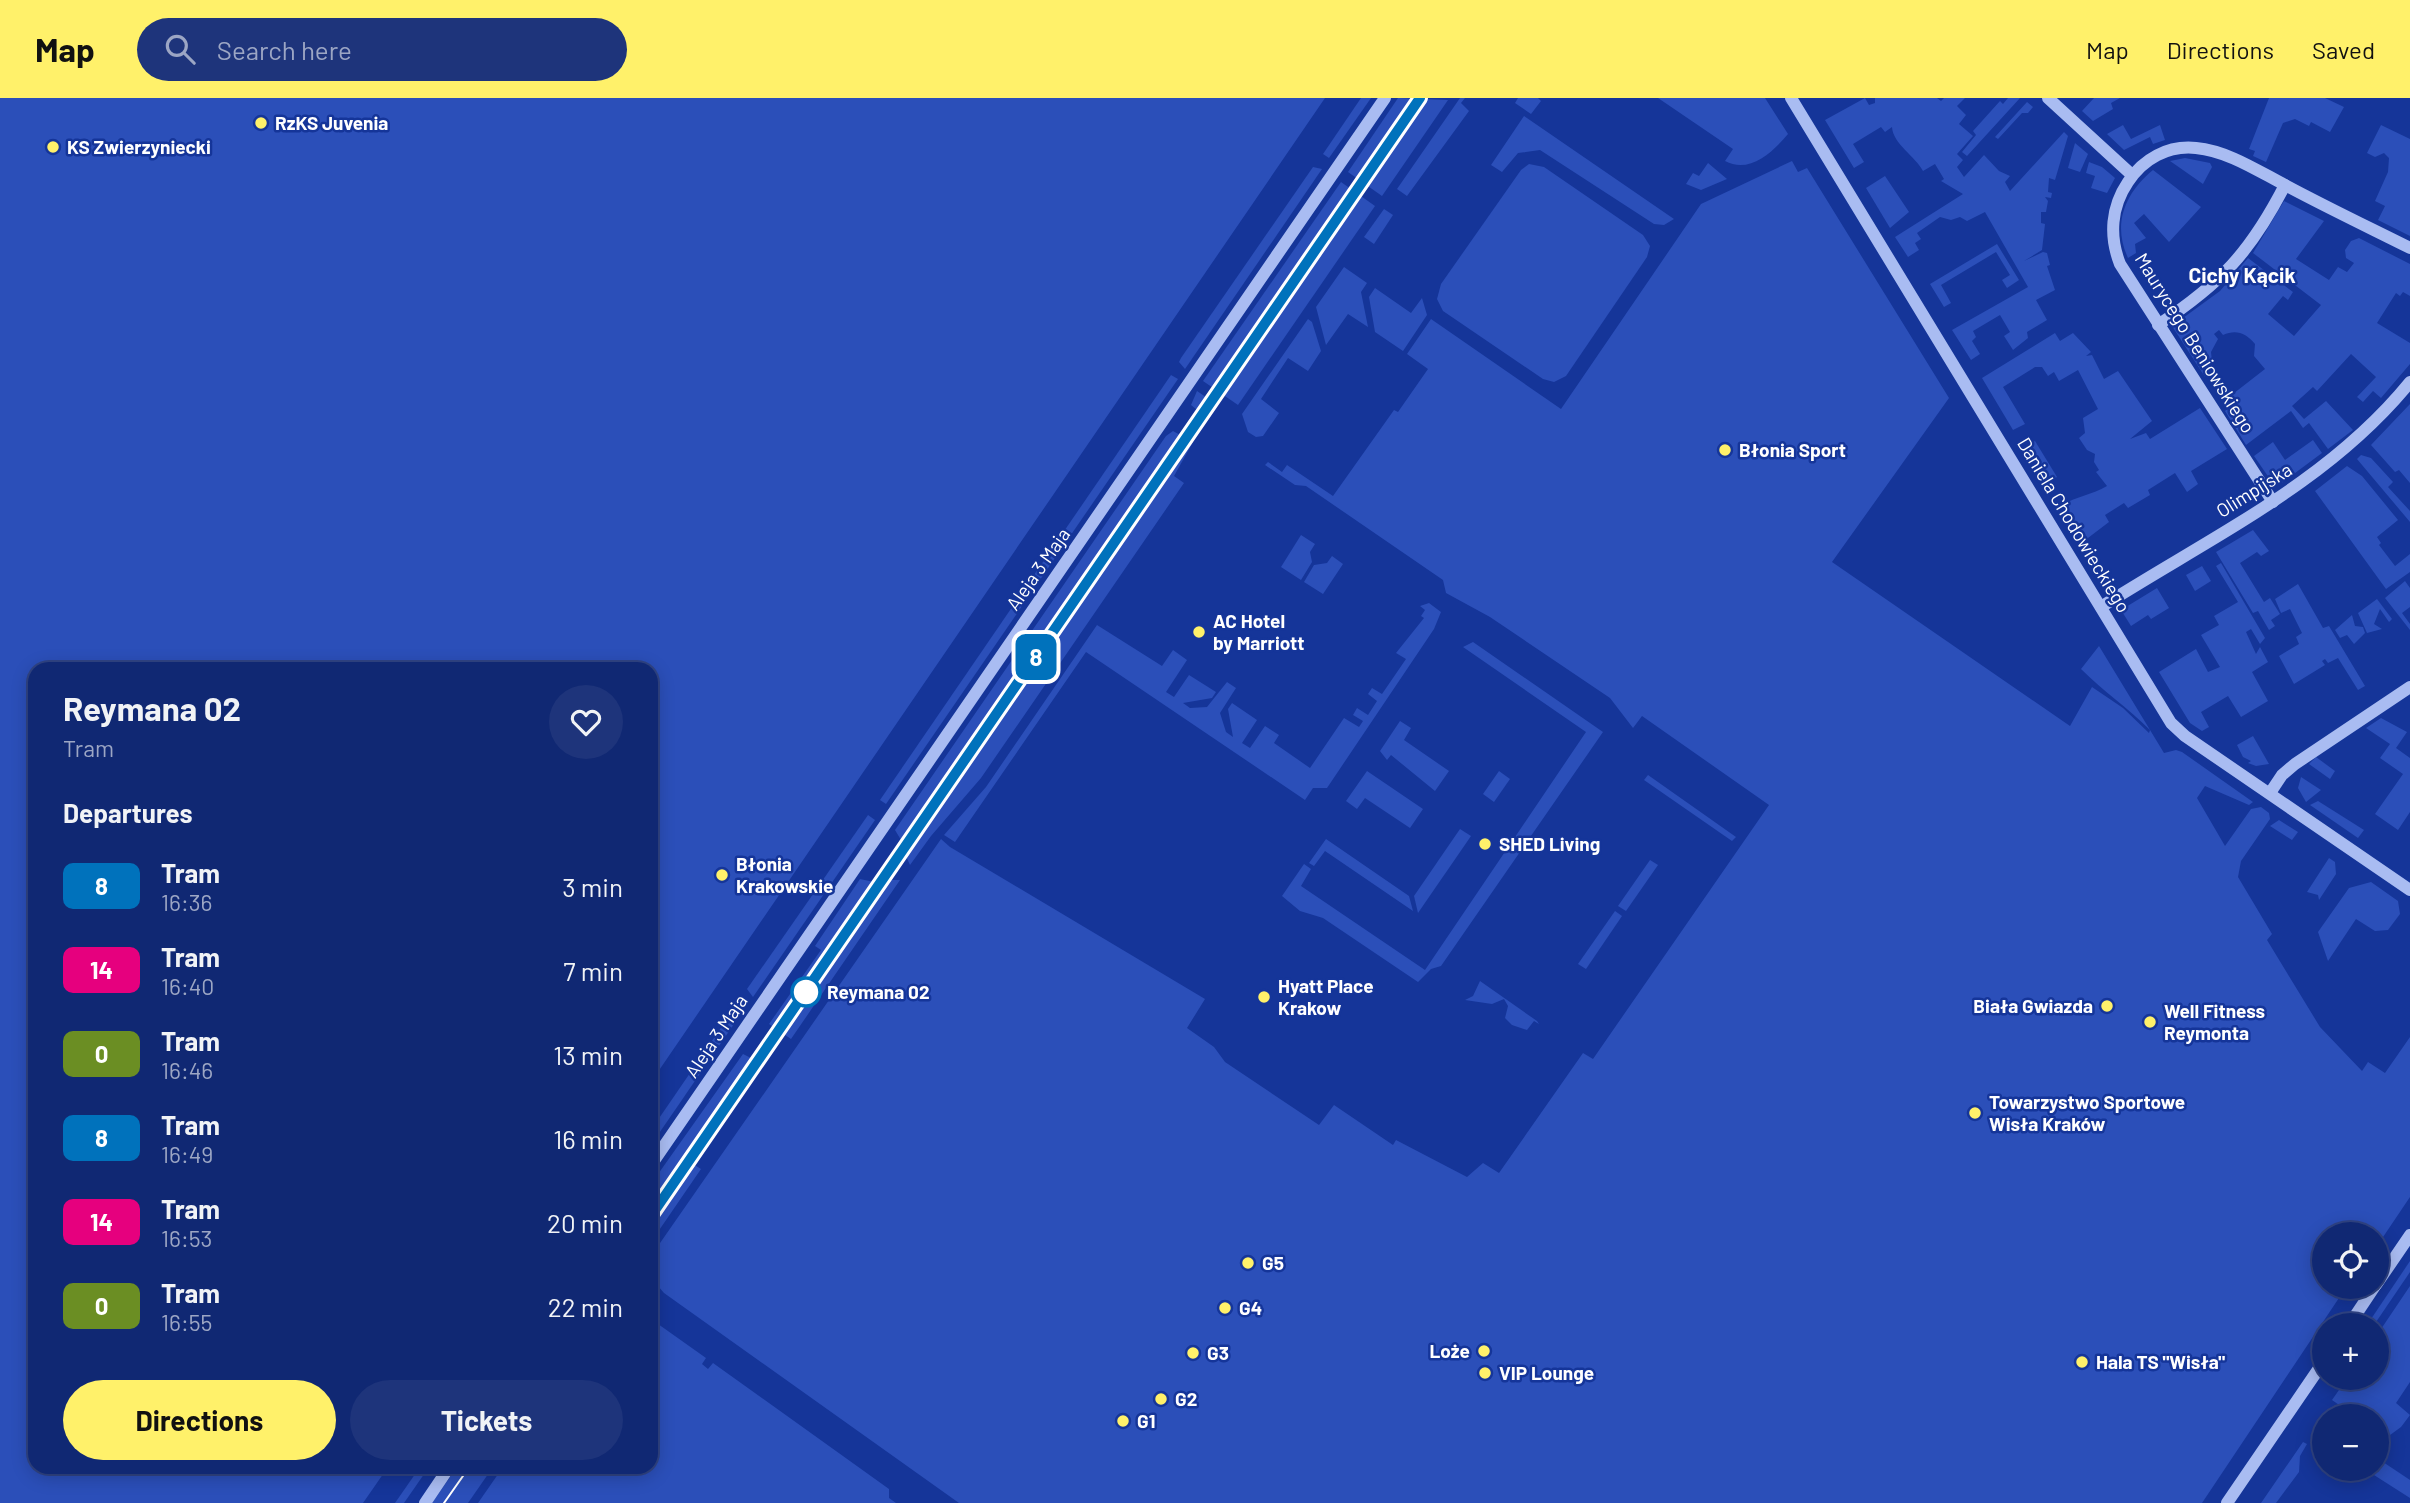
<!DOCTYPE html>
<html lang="en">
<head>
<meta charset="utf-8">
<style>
  :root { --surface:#102873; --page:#1e347b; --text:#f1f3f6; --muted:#9ca6c4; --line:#304485; --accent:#fff16a }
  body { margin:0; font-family:Barlow,sans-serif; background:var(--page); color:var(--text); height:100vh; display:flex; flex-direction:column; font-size:26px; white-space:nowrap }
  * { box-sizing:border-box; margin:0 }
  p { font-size:23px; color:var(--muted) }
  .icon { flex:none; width:38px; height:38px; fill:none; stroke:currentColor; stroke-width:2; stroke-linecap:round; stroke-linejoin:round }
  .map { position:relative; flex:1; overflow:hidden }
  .sheet { position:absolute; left:28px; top:564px; width:630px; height:812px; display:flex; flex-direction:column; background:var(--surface); border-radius:21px; box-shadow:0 4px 18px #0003,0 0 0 2px var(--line) }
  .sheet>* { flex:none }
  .badge { padding:0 14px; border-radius:10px; font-size:24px; line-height:46px }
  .buttons { position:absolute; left:2312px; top:1124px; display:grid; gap:14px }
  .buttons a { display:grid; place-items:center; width:77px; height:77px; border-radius:50%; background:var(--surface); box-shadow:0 4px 18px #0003,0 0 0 2px var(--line); font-size:35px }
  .map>.badge { position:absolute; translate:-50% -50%; box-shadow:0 0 0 4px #fff }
  h2 { padding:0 35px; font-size:26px; line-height:63px }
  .round { display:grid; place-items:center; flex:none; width:74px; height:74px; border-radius:37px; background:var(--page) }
  .summary { display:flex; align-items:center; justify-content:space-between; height:119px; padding:0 35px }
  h1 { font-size:33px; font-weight:700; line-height:52px }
  .action { display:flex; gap:14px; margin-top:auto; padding:14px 35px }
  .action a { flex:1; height:80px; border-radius:42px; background:var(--accent); color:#111; font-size:28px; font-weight:700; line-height:80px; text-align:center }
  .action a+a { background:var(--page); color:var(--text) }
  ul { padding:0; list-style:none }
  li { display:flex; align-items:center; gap:21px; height:84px; padding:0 35px }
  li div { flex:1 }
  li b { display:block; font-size:26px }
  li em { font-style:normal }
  li .badge { min-width:77px; font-weight:700; text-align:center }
  header { display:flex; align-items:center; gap:42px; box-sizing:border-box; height:98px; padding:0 35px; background:var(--accent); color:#111 }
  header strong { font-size:33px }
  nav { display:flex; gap:38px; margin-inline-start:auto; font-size:24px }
  .search { width:490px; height:63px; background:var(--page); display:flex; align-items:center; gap:18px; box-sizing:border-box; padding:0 24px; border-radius:38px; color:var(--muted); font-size:26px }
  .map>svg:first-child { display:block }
</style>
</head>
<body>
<header>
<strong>Map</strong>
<div class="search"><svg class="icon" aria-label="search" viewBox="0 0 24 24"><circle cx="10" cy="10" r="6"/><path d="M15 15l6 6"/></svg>Search here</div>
<nav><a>Map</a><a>Directions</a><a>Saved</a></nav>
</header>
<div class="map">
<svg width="2410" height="1405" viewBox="0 0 2410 1405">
  <rect width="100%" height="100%" fill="#153599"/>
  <!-- green -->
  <g fill="#2b4fb9">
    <path d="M0 0H1325L651 984V570H35V1368L388 1369 363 1405H0Z"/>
    <path d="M1361 0H1371L1329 60 1323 56Z"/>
    <path d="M1398 0 1448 2 1382 98 1348 74Z"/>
    <path d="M1460 0H1465L1461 5 1469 13 1407 98 1397 91Z"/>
    <path d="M1518 0H1538L1541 3 1531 16 1515 5Z"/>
    <path d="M1658 0H1765L1788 36C1772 55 1749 76 1725 63L1733 51Z"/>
    <path d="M1865 0 1869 7 1875 5V0H1937L1941 3 1944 0H1965L1957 8 1966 17 1959 26 1973 38 1957 56 1963 62 1957 69 1964 79 1984 57 1999 73 2010 78 2005 84 2010 93 2064 34 2068 38 2055 82 2049 80 2048 94 2052 95 2051 100 2045 99 2048 103 2046 114H2041V125L2045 126 2042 152 2024 163 2043 154 2047 155 2050 167 2047 168 2055 192 2036 202 2047 222 2027 234 2028 240 2013 252 2004 238 2010 234 2000 217 1973 233 1976 239 1972 243 1980 256 1971 262 1952 232 2028 189 1985 114 1967 123 1960 119 1951 122 1940 119 1917 135 1921 141 1915 145 1919 152 1908 159 1895 139 1963 96 1941 83 1944 81 1935 66 1923 73C1915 58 1893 46 1892 29L1885 34 1881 29 1853 46 1864 64 1854 70 1825 22Z"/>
    <path d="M2008 0H2020L1967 58 1962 54 1976 37 1973 33 2000 3 2003 6Z"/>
    <path d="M2094 0H2120L2111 5 2113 11 2093 23 2082 13Z"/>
    <path d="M2269 0H2325L2344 9 2330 34 2311 24 2309 28 2295 21 2283 25 2266 64 2253 58 2255 53 2249 51Z"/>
    <path d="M2027 4 2033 9 2028 15H2022L1998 41 1995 39Z"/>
    <path d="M1524 18 1674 121 1664 127 1654 126 1540 52 1518 55 1502 74 1491 67Z"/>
    <path d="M2123 27 2131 41 2160 27 2165 42 2153 46 2150 39 2124 52 2107 36Z"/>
    <path d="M2381 27 2410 41V138L2378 122 2385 108 2375 103 2388 74 2389 60 2384 55 2375 59 2367 55Z"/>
    <path d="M2075 45 2088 56 2080 74 2068 70Z"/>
    <path d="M2185 60 2210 65 2212 69 2203 86 2170 63Z"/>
    <path d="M1792 63 1798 74 1807 70 1949 300 1832 464 2070 628 2092 589 2123 610 2149 635 2150 632C2128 610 2103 593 2081 571L2099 548 2164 655 2176 652 2182 654 2253 704 2249 707 2205 688 2197 700 2225 748 2251 711 2261 709 2269 715 2270 721 2241 763 2238 779 2272 836 2267 842 2320 929 2362 973 2368 964 2385 975 2410 939V1099L2377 1148 2376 1136H2324V1188H2347L2202 1405H959L664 1195 651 1180V1158L941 741 950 749 1205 901 1187 930 1214 949 1225 964 1319 1027 1334 1007 1393 1047 1396 1042 1467 1079 1483 1065 1499 1075 1583 955 1593 961 1769 707 1642 618 1633 630 1610 600 1490 519 1446 495 1443 482 1306 388 1295 387 1265 367 1268 364 1282 374 1287 367 1333 398 1394 312 1398 314 1428 271 1407 256 1431 221 1561 311 1701 106Z"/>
    <path d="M2089 64 2102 69 2115 80 2107 95 2091 90 2095 78 2086 75Z"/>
    <path d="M1708 65 1727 81 1701 92 1686 86 1693 75 1699 78Z"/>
    <path d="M1529 66 1544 69 1643 137 1650 148 1647 159 1566 278 1554 284 1543 281 1443 213 1437 201 1441 186 1521 72Z"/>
    <path d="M1313 69 1322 71 1185 271 1179 264 1181 260Z"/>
    <path d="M2153 72 2201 109 2169 144 2144 116 2134 125 2146 140 2135 146 2136 155 2128 160C2112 126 2125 95 2153 72Z"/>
    <path d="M1885 78 1909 114 1890 130 1866 90Z"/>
    <path d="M1341 84 1375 108 1238 307 1203 283Z"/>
    <path d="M2284 103 2324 123 2296 161 2329 182 2338 169 2347 174 2354 165 2346 160 2345 152 2351 143 2359 140 2410 166V198L2403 194 2400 198 2396 195 2377 225 2410 245V266L2381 300 2373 293 2363 304 2357 299 2376 279 2351 256 2317 293 2313 289 2292 308 2304 321 2326 303 2353 332 2328 351 2309 325 2303 330 2291 313 2246 347 2225 313 2233 306 2229 299 2265 271 2254 258 2255 246C2246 235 2236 231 2223 237L2219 232 2214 236 2218 241 2211 254 2213 273 2205 279 2172 228 2220 193 2248 160 2293 194 2288 202 2283 198 2268 216 2294 238 2321 207 2253 155Z"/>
    <path d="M1384 111 1393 117 1374 146 1364 139Z"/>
    <path d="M1997 146 2019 182 2007 190 2002 182 2010 177 1996 154 1941 187 1951 205 1944 209 1930 186Z"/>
    <path d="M1344 169 1367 185 1361 194 1368 229 1348 216 1326 247 1316 209Z"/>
    <path d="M1375 190 1411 215 1422 200 1427 217 1403 253 1375 234 1369 199Z"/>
    <path d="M1308 221 1312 224 1321 253 1308 273 1288 260 1261 301 1279 315 1263 338 1256 339 1248 334 1242 316Z"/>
    <path d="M2055 235 2060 243 2073 235 2091 254 2086 258 2092 257 2104 281 2118 273 2152 323 2130 341 2146 335 2150 341 2200 310 2227 351 2191 373 2198 386 2187 394 2175 375 2148 392 2150 397 2128 410 2124 405 2105 417 2109 424 2084 443 2062 407C2077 398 2092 397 2107 388L2096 374 2099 372 2094 364 2095 356 2087 352 2079 340 2085 335 2083 320 2098 311 2078 272 2059 283 2054 274 2048 278 2042 269H2035L2003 289 2025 326 2013 332 1982 280Z"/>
    <path d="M1171 277 1178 281 886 706 880 702Z"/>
    <path d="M1197 293 1216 306 1207 320 1191 307Z"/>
    <path d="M2410 306V385L2399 372 2395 374 2371 347Z"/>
    <path d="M1173 333 1193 344 1174 378 1184 385 981 680 931 738 910 767 905 756 907 752 895 732 1166 338Z"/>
    <path d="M2313 342 2322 355 2279 387H2274L2254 358 2273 344 2285 362Z"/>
    <path d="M2035 343 2057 379 2046 386 2024 350Z"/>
    <path d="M2361 357 2371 360 2393 384 2388 389 2410 413V424L2357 361Z"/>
    <path d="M2347 368 2362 378 2398 422 2377 439 2381 445 2379 447 2395 468 2410 456V474L2386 491 2315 393Z"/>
    <path d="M2253 432 2269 453 2261 458 2257 454 2240 465 2264 504 2270 500 2280 516 2271 522 2275 528 2269 532 2258 513 2253 515 2216 454Z"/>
    <path d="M1301 437 1315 446 1310 454 1312 464 1301 482 1281 469Z"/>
    <path d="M1332 458 1343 466 1323 496 1304 484 1314 467 1327 465Z"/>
    <path d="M2221 465 2265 540 2260 546 2251 531 2246 534 2256 556 2260 549 2268 564 2252 574 2268 603 2241 619 2228 598 2201 614 2209 629 2202 633 2190 625 2159 574 2196 551 2208 574 2220 569 2201 537 2219 527 2214 518 2238 504 2216 468Z"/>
    <path d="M2202 468 2211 483 2195 493 2186 477Z"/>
    <path d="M2405 483 2410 490V509L2402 515 2410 526V532L2385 500Z"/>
    <path d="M2298 486 2323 530 2329 528 2365 588 2358 592 2338 560 2328 565 2325 561 2322 563 2325 567 2294 586 2279 558 2299 546 2296 539 2302 535 2290 511 2281 515 2275 501Z"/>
    <path d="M2157 490 2169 510 2151 521 2148 517 2131 528 2121 512Z"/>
    <path d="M2377 501 2392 521 2389 524 2380 511 2374 526 2382 531 2367 535 2358 515Z"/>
    <path d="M1429 505 1441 514 1434 531 1327 690H1313L1305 702 1086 554 955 744 944 737 986 689 1097 527 1162 568 1173 552 1187 562 1166 594 1174 599 1189 577 1216 594 1212 600 1183 605 1190 610 1207 609 1227 584 1236 590 1220 615 1226 634 1233 639 1228 611 1232 605 1257 622 1242 645 1250 650 1265 628 1279 637 1274 645 1310 670 1344 620 1359 629 1363 623 1353 617 1357 610 1368 617 1377 603 1368 596 1372 590 1382 596 1406 561 1396 555 1424 520 1421 518 1425 512 1420 508Z"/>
    <path d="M2352 517 2355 528 2363 529 2365 535 2354 546 2347 537 2340 540 2335 532Z"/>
    <path d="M1473 544 1603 634 1441 868 1431 871 1418 884 1323 820 1300 813 1282 798 1304 766 1311 771 1301 788 1425 872 1586 634 1463 549Z"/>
    <path d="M2381 620 2407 634 2396 650 2410 660V714L2398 732 2375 716 2403 676 2380 660 2390 646 2366 630Z"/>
    <path d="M1400 623 1411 630 1404 642 1449 673 1435 693 1391 657 1387 662 1380 653Z"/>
    <path d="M2253 638 2269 666 2256 668 2248 665 2251 663 2243 659 2237 647Z"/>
    <path d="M2316 659 2335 673 2330 681 2309 666Z"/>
    <path d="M1367 673 1423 711 1410 730 1365 700 1357 711 1346 703Z"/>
    <path d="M1499 673 1510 681 1494 704 1483 696Z"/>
    <path d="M1648 677 1736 739 1732 743 1644 682Z"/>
    <path d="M2301 679 2321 692 2306 704 2298 690Z"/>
    <path d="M2318 703 2364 732 2358 740 2310 707Z"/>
    <path d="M868 717 875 722 753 899 747 891Z"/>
    <path d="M2279 722 2298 734 2292 742 2270 728Z"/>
    <path d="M1460 731 1471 738 1418 815 1414 798Z"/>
    <path d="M1326 741 1409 798 1413 813 1325 753 1314 768 1309 765Z"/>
    <path d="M2329 760 2335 764 2336 776 2319 802 2318 797 2307 794Z"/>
    <path d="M1650 762 1658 767 1626 813 1618 808Z"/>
    <path d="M860 781 874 784 876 781 885 786 888 782H900L791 941 769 926 821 852 815 848Z"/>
    <path d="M2371 784 2398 803 2400 816 2388 832 2375 833 2356 821 2328 863 2318 834 2349 790Z"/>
    <path d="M1615 813 1622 818 1586 871 1578 866Z"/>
    <path d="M1480 883 1537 923 1539 926 1534 923 1527 932 1512 927 1505 920 1508 908 1504 901 1492 906 1465 902 1473 898Z"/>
    <path d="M738 905 747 907 651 1047V1032Z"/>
    <path d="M743 956 761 965 701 1052 693 1066 701 1071 651 1144V1086Z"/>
    <path d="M2410 1163V1174L2374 1227H2367Z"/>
    <path d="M2410 1188V1284L2396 1305 2410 1317 2401 1329 2386 1340 2377 1333 2376 1318H2355L2332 1302 2348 1279H2376L2377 1237Z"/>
    <path d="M651 1221 706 1260 702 1266 708 1271 713 1265 889 1391V1400L896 1405H478L503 1369 651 1368Z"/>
    <path d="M2303 1344 2307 1346 2300 1358 2299 1374 2276 1405H2261Z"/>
    <path d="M2377 1360 2410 1382V1400L2363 1370H2376Z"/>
    <path d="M420 1369H429L404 1405H395Z"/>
    <path d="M457 1369H493L468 1405H432Z"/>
  </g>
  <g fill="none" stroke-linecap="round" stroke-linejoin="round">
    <!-- minor -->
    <g stroke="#a9bcf2" stroke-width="12">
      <path d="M1791 0 2171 625 2185 638 2410 792"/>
      <path d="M2048 0 2132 77"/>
      <path d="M2158 227C2221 185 2250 155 2285 87"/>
      <path d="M2273 404 2120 166C2109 138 2111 109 2128 84 2143 61 2168 47 2196 50 2228 53 2258 73 2285 87 2326 109 2368 129 2410 150"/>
      <path d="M2101 509C2209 440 2328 385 2410 284"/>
      <path d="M2270 695 2282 677 2295 666 2410 589"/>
      <path d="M651 1067 1385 0"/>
      <path d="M2376 1187 2410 1137"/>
      <path d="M2349 1227 2375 1188"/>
      <path d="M425 1405 450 1368"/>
      <path d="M2227 1405 2324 1263"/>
    </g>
    <!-- tram -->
    <g stroke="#fff" stroke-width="2">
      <path d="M651 1118 1419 0"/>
      <path d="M444 1405 470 1368"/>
    </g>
  </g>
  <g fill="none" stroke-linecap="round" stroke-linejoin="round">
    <!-- line casing -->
    <g stroke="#fff" stroke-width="16">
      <path id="line" d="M651 1118 1420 0"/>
    </g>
    <!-- line -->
    <use href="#line" stroke="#0072bc" stroke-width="10"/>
  </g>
  <!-- markers -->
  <g fill="#fff16a" stroke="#153599" stroke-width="2.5">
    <circle cx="261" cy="25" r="7"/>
    <circle cx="53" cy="49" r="7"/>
    <circle cx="1725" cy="352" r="7"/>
    <circle cx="1199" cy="534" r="7"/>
    <circle cx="1485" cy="746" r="7"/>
    <circle cx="722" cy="777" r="7"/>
    <circle cx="1264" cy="899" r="7"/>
    <circle cx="2107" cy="908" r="7"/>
    <circle cx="2150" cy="924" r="7"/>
    <circle cx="1975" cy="1015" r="7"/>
    <circle cx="1248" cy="1165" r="7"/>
    <circle cx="1225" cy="1210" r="7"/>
    <circle cx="1484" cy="1253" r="7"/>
    <circle cx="1193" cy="1255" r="7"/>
    <circle cx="2082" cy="1264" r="7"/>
    <circle cx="1485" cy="1275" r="7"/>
    <circle cx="1161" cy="1301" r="7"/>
    <circle cx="1123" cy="1323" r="7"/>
  </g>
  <circle fill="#fff" stroke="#0072bc" stroke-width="3.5" cx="806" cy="894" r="14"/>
  <g text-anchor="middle" stroke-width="5" stroke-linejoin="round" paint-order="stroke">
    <!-- poi labels -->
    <g font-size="19" font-weight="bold" fill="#fff" stroke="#153599" text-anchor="start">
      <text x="275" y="32">RzKS Juvenia</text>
      <text x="67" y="56">KS Zwierzyniecki</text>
      <text x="1739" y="359">Błonia Sport</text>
      <text x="1213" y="530">AC Hotel<tspan x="1213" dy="22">by Marriott</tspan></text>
      <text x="1499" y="753">SHED Living</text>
      <text x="736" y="773">Błonia<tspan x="736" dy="22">Krakowskie</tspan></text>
      <text x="1278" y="895">Hyatt Place<tspan x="1278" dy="22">Krakow</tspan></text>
      <text x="2093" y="915" text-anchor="end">Biała Gwiazda</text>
      <text x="2164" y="920">Well Fitness<tspan x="2164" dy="22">Reymonta</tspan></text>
      <text x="1989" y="1011">Towarzystwo Sportowe<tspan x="1989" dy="22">Wisła Kraków</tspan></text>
      <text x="1262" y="1172">G5</text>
      <text x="1239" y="1217">G4</text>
      <text x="1470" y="1260" text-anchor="end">Loże</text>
      <text x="1207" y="1262">G3</text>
      <text x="2096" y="1271">Hala TS "Wisła"</text>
      <text x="1499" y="1282">VIP Lounge</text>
      <text x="1175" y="1308">G2</text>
      <text x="1137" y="1330">G1</text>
    </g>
    <!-- street labels -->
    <g font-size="19" fill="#fff" stroke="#153599">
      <text transform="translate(2195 245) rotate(58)" y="7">Maurycego Beniowskiego</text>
      <text transform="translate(2254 392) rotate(-32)" y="7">Olimpijska</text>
      <text transform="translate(2074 427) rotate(59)" y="7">Daniela Chodowieckiego</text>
      <text transform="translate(1038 471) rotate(-55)" y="7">Aleja 3 Maja</text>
      <text transform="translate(716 938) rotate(-56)" y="7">Aleja 3 Maja</text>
    </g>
    <!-- stop labels -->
    <g font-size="19" font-weight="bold" fill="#fff" stroke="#153599" text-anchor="start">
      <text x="827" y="901">Reymana 02</text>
    </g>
    <!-- neighbourhood labels -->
    <g font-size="21" font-weight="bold" fill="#fff" stroke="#153599">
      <text x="2242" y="185">Cichy Kącik</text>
    </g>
  </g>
</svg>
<div class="buttons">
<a><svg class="icon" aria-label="locate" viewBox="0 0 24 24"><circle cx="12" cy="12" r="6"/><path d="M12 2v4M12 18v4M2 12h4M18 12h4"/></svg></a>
<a>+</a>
<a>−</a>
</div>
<b class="badge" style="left:1036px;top:559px;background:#0072bc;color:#fff">8</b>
<section class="sheet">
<div class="summary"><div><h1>Reymana 02</h1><p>Tram</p></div><a class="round"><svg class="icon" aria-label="heart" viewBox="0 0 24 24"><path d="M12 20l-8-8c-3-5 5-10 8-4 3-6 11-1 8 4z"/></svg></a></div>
<h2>Departures</h2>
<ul>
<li><span class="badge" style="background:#0072bc;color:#fff">8</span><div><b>Tram</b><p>16:36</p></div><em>3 min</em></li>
<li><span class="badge" style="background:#e6007e;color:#fff">14</span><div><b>Tram</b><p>16:40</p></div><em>7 min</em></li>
<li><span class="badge" style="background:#6b8e23;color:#fff">0</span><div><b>Tram</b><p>16:46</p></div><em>13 min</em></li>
<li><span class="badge" style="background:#0072bc;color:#fff">8</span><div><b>Tram</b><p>16:49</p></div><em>16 min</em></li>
<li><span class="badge" style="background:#e6007e;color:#fff">14</span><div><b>Tram</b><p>16:53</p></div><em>20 min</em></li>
<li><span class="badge" style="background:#6b8e23;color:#fff">0</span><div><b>Tram</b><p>16:55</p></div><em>22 min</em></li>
</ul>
<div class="action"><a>Directions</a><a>Tickets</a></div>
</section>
</div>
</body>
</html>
